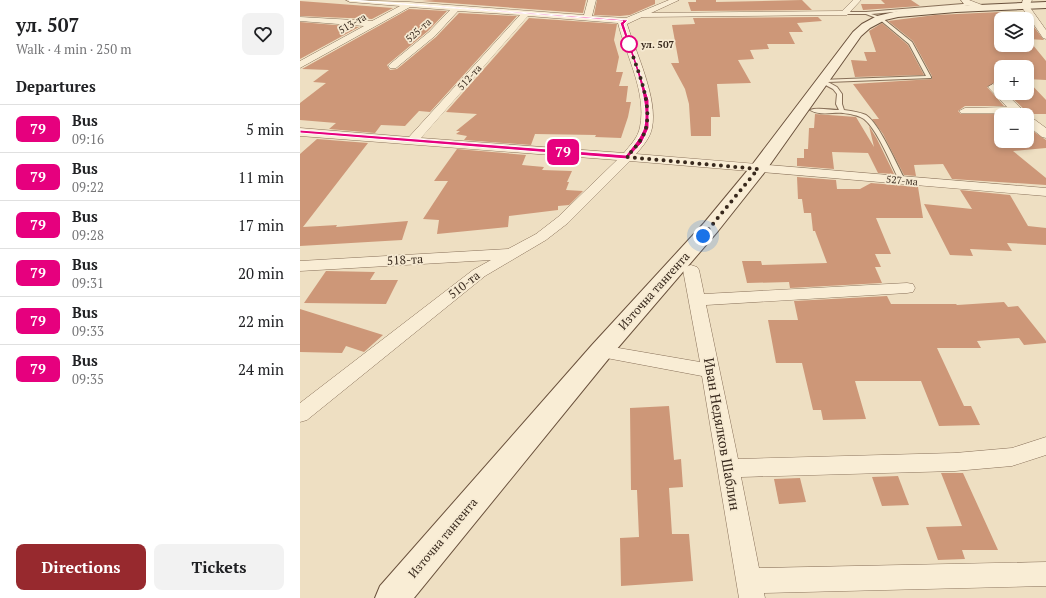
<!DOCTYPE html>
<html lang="en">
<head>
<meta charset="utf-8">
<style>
  :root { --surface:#fff; --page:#f2f2f2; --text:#202124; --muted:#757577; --line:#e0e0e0; --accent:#97292e }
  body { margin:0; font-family:"PT Serif",serif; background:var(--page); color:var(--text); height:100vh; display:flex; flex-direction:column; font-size:15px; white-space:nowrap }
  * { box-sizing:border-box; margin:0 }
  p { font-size:13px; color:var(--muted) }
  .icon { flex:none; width:22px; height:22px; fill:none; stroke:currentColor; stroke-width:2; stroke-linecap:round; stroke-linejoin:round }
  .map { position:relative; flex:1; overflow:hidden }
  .sheet { display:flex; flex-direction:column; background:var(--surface); width:300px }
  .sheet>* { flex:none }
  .badge { padding:0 8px; border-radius:6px; font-size:14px; line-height:26px }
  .fabs { position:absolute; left:694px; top:12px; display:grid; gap:8px }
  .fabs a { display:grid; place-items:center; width:40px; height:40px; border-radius:8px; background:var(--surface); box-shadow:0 2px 6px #0003; font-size:20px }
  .you { position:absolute; width:20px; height:20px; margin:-10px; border:3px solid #fff; border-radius:50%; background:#1a73e8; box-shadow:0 0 0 6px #1a73e833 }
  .map>.badge { position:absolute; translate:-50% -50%; box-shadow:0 0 0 2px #fff }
  h2 { padding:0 16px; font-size:15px; line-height:36px }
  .round { display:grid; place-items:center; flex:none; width:42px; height:42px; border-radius:8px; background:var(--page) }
  .head { display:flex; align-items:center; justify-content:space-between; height:68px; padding:0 16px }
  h1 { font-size:19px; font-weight:600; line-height:30px }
  .action { display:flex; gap:8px; margin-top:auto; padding:8px 16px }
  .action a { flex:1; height:46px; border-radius:8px; background:var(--accent); color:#fff; font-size:16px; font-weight:600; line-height:46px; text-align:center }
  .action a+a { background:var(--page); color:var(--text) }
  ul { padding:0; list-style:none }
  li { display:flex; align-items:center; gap:12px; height:48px; padding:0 16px; border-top:1px solid var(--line) }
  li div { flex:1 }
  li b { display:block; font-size:15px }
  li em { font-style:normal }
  li .badge { min-width:44px; font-weight:700; text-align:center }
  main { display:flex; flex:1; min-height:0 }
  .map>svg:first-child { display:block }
</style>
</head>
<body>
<main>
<section class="sheet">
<div class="head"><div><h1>ул. 507</h1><p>Walk · 4 min · 250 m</p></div><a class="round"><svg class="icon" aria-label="heart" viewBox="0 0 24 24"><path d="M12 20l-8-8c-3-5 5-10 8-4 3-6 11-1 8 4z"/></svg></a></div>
<h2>Departures</h2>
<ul>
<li><span class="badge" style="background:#e6007e;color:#fff">79</span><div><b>Bus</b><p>09:16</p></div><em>5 min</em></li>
<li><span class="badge" style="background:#e6007e;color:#fff">79</span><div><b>Bus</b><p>09:22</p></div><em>11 min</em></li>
<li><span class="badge" style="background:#e6007e;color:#fff">79</span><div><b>Bus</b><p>09:28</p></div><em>17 min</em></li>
<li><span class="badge" style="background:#e6007e;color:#fff">79</span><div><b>Bus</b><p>09:31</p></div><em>20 min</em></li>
<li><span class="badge" style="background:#e6007e;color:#fff">79</span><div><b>Bus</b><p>09:33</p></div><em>22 min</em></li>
<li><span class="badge" style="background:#e6007e;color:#fff">79</span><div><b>Bus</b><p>09:35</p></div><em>24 min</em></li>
</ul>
<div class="action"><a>Directions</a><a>Tickets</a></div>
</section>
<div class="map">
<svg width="746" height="598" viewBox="0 0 746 598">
  <rect width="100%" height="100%" fill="#eedfc2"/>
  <!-- building -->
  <g fill="#cd9778">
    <path d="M135 0H286L283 13 122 1Z"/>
    <path d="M297 0H355V4L330 15 320 16 294 15Z"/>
    <path d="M396 0H416V2L502 0 512 10 391 11 388 2H396Z"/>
    <path d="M581 0H611L620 6 563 10 561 4H585Z"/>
    <path d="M0 1 93 8 72 19 0 16Z"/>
    <path d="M109 9 147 11 128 31 87 65 90 70 97 69 136 37 159 13 217 16 130 112 119 111 105 126 81 125 75 133 29 129 36 123 0 120V103L26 83 13 82 29 70 2 69Z"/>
    <path d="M700 12 716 19H701V45H727V24L734 27 744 40 728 39 746 61V80L727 79V67H701V87L694 83 687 87 704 106H665L658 111 661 114H713L701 115V141H727V127L746 140V148L713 151 746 178V185L652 179 643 164 614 165 616 176 604 175 583 134 572 119H579L553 84 632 79V76L613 41 588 21 635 15Z"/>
    <path d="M518 17 522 21 497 23 503 32H489L495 44H467L469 49 450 50 454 59 438 60 451 83 417 84 420 117H411V136H391L389 104 385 89 371 63H379L372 25 395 24 393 18Z"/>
    <path d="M229 18 317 24 314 40 319 57 316 72H323L319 86H328L326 102H331L328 117 321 138 295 137 296 135 235 134 231 145 164 140 167 136 156 134 160 131H156L177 114 146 112Z"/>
    <path d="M0 22 59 27 0 59Z"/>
    <path d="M582 23 608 45 624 75 555 77 551 60 567 61 564 52H576L569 31Z"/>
    <path d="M727 80 746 100V114H727V112L707 93H727Z"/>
    <path d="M515 114 556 117 574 147 569 126 577 139 594 174 578 173 568 153 532 152 534 169 497 166V158H504V149H508L509 128H514Z"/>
    <path d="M17 139 68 143 3 227 37 225 36 227 108 221 102 240 0 246V154Z"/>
    <path d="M157 149 226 155 222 165 244 167 242 170 272 171 267 182H269L266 190 283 191 269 205 258 206V210L209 216 208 227 137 234 139 220 123 219 148 181H134Z"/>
    <path d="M497 177 536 180 537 189H560L571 183 618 187 623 218H576L591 254H575L581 267H575L582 283 490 288 489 282 447 283 442 261H461L462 265 527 263 515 231H513L511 213H504L502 199H498Z"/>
    <path d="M660 190 710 195 728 226 746 228V245L707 243 712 251 670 249 673 256 650 255 624 204 672 209Z"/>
    <path d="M26 271 75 272 70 280H98L86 304 4 303Z"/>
    <path d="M587 296 591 304H656L657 305 704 302 708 307 718 306 746 341V343L724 345 719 338 677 341 681 348H637L664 406H671L680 425 639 426 621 381H555L566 419 523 420 521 410H513L502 363H476L468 320H498L494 301Z"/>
    <path d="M0 309 83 335 64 352 46 346 42 353 0 352Z"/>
    <path d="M369 406 374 460 381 459 383 487 369 488 372 534H389L393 581 321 586 320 538 339 537 337 490H331L330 408Z"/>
    <path d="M641 473H663L698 550H662L665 559 638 560 626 527 662 526Z"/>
    <path d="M598 476 609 505 582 506 572 477Z"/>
    <path d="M500 478 506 502 479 504 474 479Z"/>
  </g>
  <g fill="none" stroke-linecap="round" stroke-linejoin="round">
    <!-- lane casing -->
    <g stroke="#887059" stroke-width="2">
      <path id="lane" d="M675 3 676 5 571 14 581 17 612 42 631 77V78L528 82 537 87 542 94V104L544 110C551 111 559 112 566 115 579 123 597 165 605 180L604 181H600L599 180C591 164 577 129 564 119 558 115 550 114 543 113 533 112 520 116 510 110 517 107 530 110 539 110L536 104 537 94 533 89 520 82V80L626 76 609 44 579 19 566 14H544L543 12H566Z"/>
    </g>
    <!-- street casing -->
    <g stroke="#887059" stroke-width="1">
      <g id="street">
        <path d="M46 0 109 2 284 15 288 0H296L292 16 326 18 369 0H379L351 13 542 11 553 0H561L547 15H544L342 17 327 24C336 53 358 98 352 128 350 138 343 146 336 154L746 188V196L330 161 268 223 246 240 185 276 7 420 0 422V403L173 270 191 260 0 271V261L208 249 236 234 258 217 317 160 0 136V128L109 137 220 15 158 11 135 36 96 68H90L88 66 90 64 129 32 150 10 110 7 0 68V61L64 26 0 21V17L72 21 100 6 50 2ZM228 16 318 23C326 56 347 92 340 127 338 138 330 145 324 153L121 138Z"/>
        <path d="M661 0H669L690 8 686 10H683L664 4Z"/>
        <path d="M723 0H732L729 6 746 30V39L743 38 721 6Z"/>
        <path d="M693 84 701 89V93H705L724 111 726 113 724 115H716L714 113H661L659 111 665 108 707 107 688 87Z"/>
        <path d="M727 116 731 117 746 128V138L742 137 727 125Z"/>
        <path d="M391 265 397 267 399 270 404 294 607 283 613 284 615 288 613 292 607 293 406 305 438 459 655 453 712 448 746 437V455L712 466 655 471 441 477 459 568 746 562V586L464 593 465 598H439L402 376 301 357 294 356 292 351 294 346 301 345 400 362 383 270 385 267Z"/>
      </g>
    </g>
    <!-- secondary casing -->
    <g stroke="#6a513c" stroke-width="2">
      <path id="secondary" d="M746 2V8L656 12 598 17 585 20 570 28 561 36 464 173 418 231 310 357 114 598H75L80 586 292 345 404 223 452 165 553 32 562 24 577 16 598 11 656 6Z"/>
    </g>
    <!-- lane -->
    <use href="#lane" fill="#f9edd5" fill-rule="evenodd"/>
    <!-- street -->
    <use href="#street" fill="#f9edd5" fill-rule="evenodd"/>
    <!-- secondary -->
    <use href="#secondary" fill="#f9edd5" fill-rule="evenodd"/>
  </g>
  <!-- line -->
  <path fill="#e6007e" stroke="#fff" d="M49 0 328 20 324 24 349 100V128L342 143 327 159 0 133V130L326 155C332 147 339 140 343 130 352 103 329 50 320 23L323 21Z"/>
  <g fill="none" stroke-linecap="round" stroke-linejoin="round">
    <!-- walk -->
    <path stroke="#38291d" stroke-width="4" stroke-dasharray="0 7.2" d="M329 44C337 70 352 101 346 128 343 140 334 148 327 157L458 169 403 236"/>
  </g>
  <!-- markers -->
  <circle fill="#fff" stroke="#e6007e" stroke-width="2" cx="329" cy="44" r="8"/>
  <g text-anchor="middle" stroke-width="3.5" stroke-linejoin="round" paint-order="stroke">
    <!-- far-street labels -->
    <g font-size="10" fill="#38291d" stroke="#f6ead2">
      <text transform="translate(52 23) rotate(-30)" y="4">513-та</text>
      <text transform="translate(118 30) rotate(-42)" y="4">525-та</text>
      <text transform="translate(169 77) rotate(-48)" y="4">512-та</text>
      <text transform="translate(602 180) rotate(5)" y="4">527-ма</text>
    </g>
    <!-- far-stop labels -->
    <g font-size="10" font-weight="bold" fill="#38291d" stroke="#f6ead2" text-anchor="start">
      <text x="341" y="48">ул. 507</text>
    </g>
    <!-- street labels -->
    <g font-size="12" fill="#38291d" stroke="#f6ead2">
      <text transform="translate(105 260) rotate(-3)" y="4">518-та</text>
      <text transform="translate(164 285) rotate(-38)" y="4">510-та</text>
      <text transform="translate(354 291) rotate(-48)" y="4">Източна тангента</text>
      <text transform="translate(143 538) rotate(-50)" y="4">Източна тангента</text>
    </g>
    <!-- near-street labels -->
    <g font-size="14" fill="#38291d" stroke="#f6ead2">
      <text transform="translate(422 434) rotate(80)" y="5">Иван Недялков Шаблин</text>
    </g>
  </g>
</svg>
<div class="fabs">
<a><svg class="icon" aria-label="layers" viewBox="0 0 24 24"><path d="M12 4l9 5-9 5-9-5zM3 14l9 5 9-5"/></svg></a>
<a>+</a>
<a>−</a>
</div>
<div class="you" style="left:403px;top:236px"></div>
<b class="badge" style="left:263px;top:152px;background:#e6007e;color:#fff">79</b>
</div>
</main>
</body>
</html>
